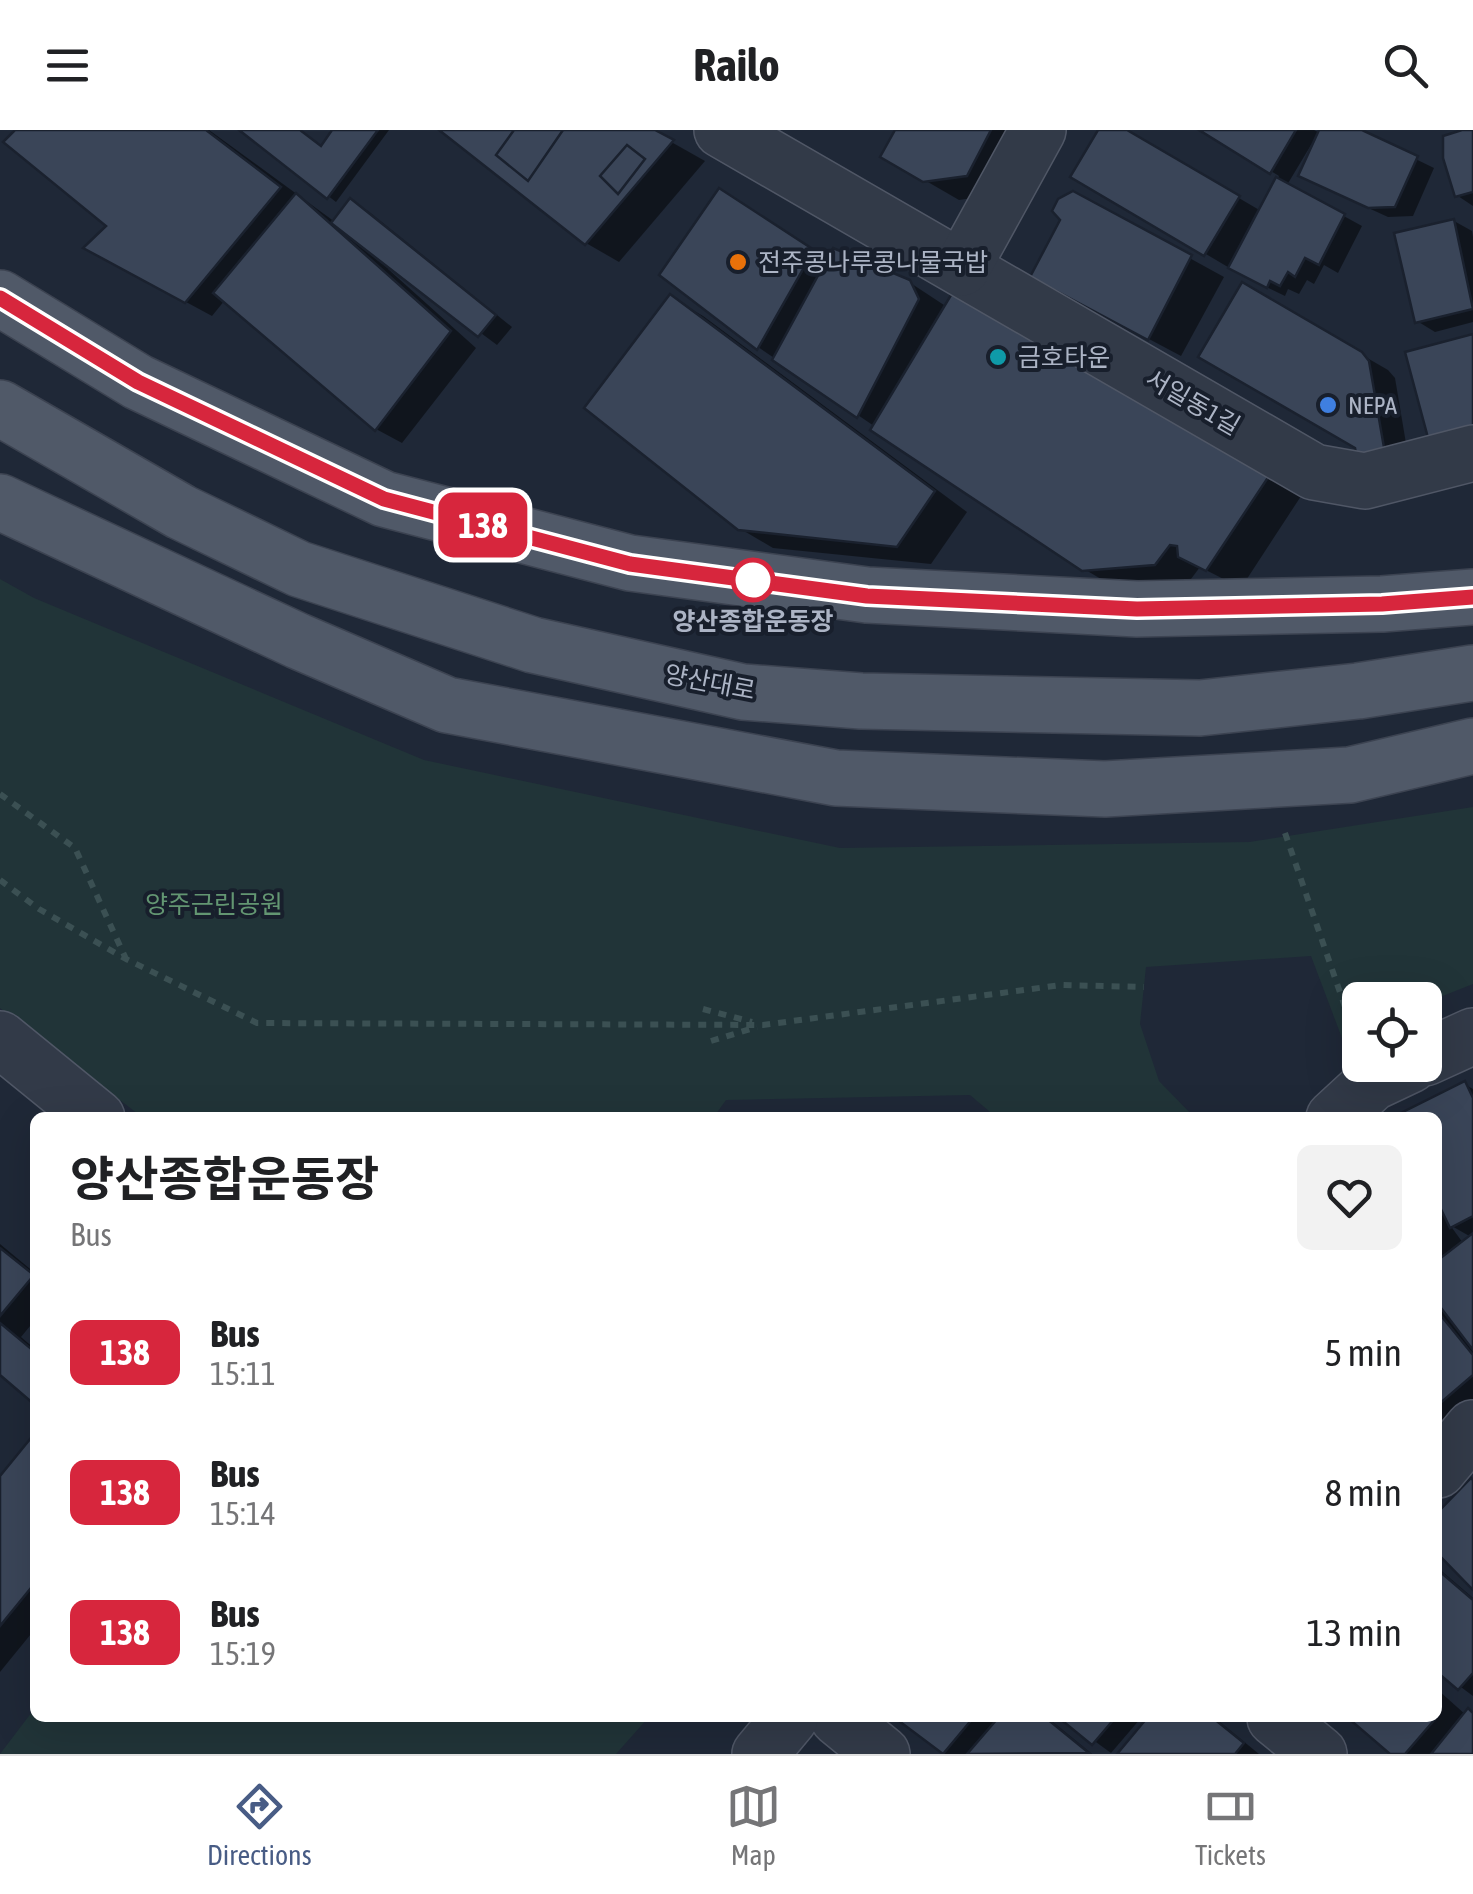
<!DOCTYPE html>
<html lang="en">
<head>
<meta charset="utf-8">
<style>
  :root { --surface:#fff; --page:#f2f2f2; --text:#202124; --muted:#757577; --line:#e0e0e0; --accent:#485c85 }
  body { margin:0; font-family:"Asap Condensed","Noto Sans KR",sans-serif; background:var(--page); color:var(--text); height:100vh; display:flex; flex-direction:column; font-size:38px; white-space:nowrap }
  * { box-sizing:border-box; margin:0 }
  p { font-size:32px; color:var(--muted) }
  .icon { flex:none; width:55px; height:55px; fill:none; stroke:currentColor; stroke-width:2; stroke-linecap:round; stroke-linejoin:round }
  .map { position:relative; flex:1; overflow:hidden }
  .panel { position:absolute; left:30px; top:982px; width:1412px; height:610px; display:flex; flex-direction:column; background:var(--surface); border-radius:15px; box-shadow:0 10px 40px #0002 }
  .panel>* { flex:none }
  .badge { padding:0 20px; border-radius:15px; font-size:35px; line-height:65px }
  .buttons { position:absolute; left:1342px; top:852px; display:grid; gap:20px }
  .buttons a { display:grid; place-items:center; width:100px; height:100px; border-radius:15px; background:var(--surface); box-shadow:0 10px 40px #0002; font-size:50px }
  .map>.badge { position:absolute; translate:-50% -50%; box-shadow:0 0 0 5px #fff }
  .round { display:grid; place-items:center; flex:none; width:105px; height:105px; border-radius:15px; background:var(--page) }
  .headline { display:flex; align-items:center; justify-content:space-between; height:170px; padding:0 40px }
  h1 { font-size:48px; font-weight:700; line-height:75px }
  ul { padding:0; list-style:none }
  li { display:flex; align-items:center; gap:30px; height:140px; padding:0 40px }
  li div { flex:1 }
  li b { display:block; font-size:38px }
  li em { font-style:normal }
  li .badge { min-width:110px; font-weight:700; text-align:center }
  header { display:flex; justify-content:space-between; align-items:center; height:130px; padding:0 40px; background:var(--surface); font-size:45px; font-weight:700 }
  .menu { display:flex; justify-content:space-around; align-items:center; height:140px; border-top:2px solid var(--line); background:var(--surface); font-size:28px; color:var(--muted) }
  .menu a { display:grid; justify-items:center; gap:5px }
  .menu .current { color:var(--accent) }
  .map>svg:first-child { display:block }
</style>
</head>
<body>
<header><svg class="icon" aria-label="menu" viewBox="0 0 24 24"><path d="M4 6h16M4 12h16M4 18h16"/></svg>Railo<svg class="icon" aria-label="search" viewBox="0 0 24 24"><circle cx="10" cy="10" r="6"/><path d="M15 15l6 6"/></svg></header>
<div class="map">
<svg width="1473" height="1624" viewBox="0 0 1473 1624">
  <rect width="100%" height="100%" fill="#1f2837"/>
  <!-- green -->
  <g fill="#213438">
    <path d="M0 449 34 468 424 630 840 718 1249 712 1473 677V854L1425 873V870H1360V905L1345 916 1311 826 1146 837 1140 894 1159 951 1194 987H996L970 965 726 970 713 988 142 987 0 878Z"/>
    <path d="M35 1578V1588H648L616 1624H0Z"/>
  </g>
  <!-- shadow -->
  <g fill="#0007" fill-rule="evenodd">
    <path d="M18 0H209L335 92 351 71 368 81 512 197 497 215 391 136 388 139 476 218 402 313 376 299 225 170 212 186 112 132 110 96Z"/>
    <path d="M243 0H297L322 18 335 0H389L336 72Z"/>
    <path d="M443 0H650L705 31 619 132 586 113Z"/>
    <path d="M898 0H1006L1027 12 1000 64 959 70 883 26Z"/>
    <path d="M1100 0H1123L1261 81 1279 46 1202 0H1314L1320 3 1321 0H1356L1434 38 1413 86 1388 87 1318 55 1314 17 1311 15 1287 55 1362 96 1338 143 1324 135 1314 154 1307 150 1299 164 1288 159 1285 166 1238 143 1074 46Z"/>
    <path d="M1470 0H1473V76L1458 66Z"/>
    <path d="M1073 64 1224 147 1181 226 1066 165Z"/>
    <path d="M746 76 829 130 909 152 947 177 1305 360 1241 458 1200 437 1188 453 1118 459 1084 439 758 217Z"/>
    <path d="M1454 91 1472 101 1473 107V192L1435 202 1417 191Z"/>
    <path d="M1243 156 1388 240 1395 248 1411 343 1357 317Z"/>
    <path d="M670 167 703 186 967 382 931 434 773 418 739 398Z"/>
    <path d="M1464 954 1473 959V1270L1439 1298 1438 1078 1443 1086 1446 1084 1438 1067V988L1398 987ZM1450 1095 1471 1107 1463 1113Z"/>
    <path d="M0 1114 35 1143V1190L21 1207 35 1219V1271L0 1242Z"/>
    <path d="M35 1307V1499L0 1542V1350Z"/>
    <path d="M1438 1438 1473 1468V1566L1438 1540Z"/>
    <path d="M1438 1560 1466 1585 1473 1584V1624H1394L1351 1588H1438Z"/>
    <path d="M899 1588H1048L1092 1624H943Z"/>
    <path d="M1063 1588H1141L1111 1623Z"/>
    <path d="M1150 1588H1215L1259 1624H1120Z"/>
  </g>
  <!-- building -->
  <g fill="#3a4558" stroke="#1a212e" stroke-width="2.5">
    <path d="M15 0H206L281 57 185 173 83 118 106 96 3 12Z"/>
    <path d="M239 0H300L321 16 332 0H378L327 69Z"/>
    <path d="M439 0H655L674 10 585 115Z"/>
    <path d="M514 0H563L528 51 496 25Z"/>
    <path d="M895 0H991L967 46 923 52 880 27Z"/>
    <path d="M1098 0H1127L1240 66 1204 126 1070 47Z"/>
    <path d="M1199 0H1296L1270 44Z"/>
    <path d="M1319 0H1362L1418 26 1395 77 1368 78 1298 46Z"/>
    <path d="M1462 0H1473V62L1455 67 1443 28V6Z"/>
    <path d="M627 15 645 29 618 64 600 46Z"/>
    <path d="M1276 47 1345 84 1319 135 1305 128 1295 147 1288 142 1280 156 1270 151 1267 158 1228 138Z"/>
    <path d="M719 58 814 120 757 220 659 145Z"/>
    <path d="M1073 61 1192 125 1148 210 1030 147 1060 90 1052 81 1058 69Z"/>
    <path d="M296 63 451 201 375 301 213 163Z"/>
    <path d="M350 68 496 185 478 207 331 93Z"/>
    <path d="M1454 89 1473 179 1415 193 1394 103Z"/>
    <path d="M833 118 910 150 919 169 857 288 772 230Z"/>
    <path d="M1242 152 1362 222 1369 231 1386 329 1358 334 1355 318 1198 227Z"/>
    <path d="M957 155 1273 340 1206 441 1178 427 1177 416 1170 415 1155 435 1082 441 870 300Z"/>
    <path d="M670 164 935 361 897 417 738 400 584 278Z"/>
    <path d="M1473 204V307L1431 319 1405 222Z"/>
    <path d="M1465 951 1473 968V1086L1450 1098 1438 1073V988L1395 986Z"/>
    <path d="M1473 1103V1220L1438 1174V1130Z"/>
    <path d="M0 1118 34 1145 0 1186Z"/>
    <path d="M1438 1182 1473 1225V1245L1438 1275Z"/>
    <path d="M0 1193 35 1222V1275L0 1245Z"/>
    <path d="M35 1303V1453L0 1496V1346Z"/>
    <path d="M1471 1348 1473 1350V1460L1438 1424V1382Z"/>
    <path d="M1438 1440 1473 1470V1543L1458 1560 1438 1543Z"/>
    <path d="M1468 1578 1473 1583V1624H1431Z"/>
    <path d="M895 1588H973L943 1624Z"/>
    <path d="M998 1588H1046L1089 1623 967 1624Z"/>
    <path d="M1059 1588H1115L1092 1615Z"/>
    <path d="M1147 1588H1213L1244 1613 1235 1624H1117Z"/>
    <path d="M1348 1588H1436L1405 1624H1390Z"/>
  </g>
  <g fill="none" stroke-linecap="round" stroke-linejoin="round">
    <!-- minor casing -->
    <g stroke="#505766" stroke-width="58">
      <g id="minor">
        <path d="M722 0 1314 342 1365 351 1473 323"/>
        <path d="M962 138 1038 0"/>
        <path d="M0 909 97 988"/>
        <path d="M1425 928 1473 906"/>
        <path d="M1334 988 1372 953 1410 935"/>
        <path d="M1438 1340 1473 1298"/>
        <path d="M838 1588 882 1624"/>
        <path d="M1275 1588 1319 1624"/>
        <path d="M760 1624 790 1588"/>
      </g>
    </g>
    <!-- major casing -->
    <g stroke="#3c4351" stroke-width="58">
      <g id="major">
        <path d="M0 168 138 252 384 369 630 433 867 465 1137 479 1382 474 1473 467"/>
        <path d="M0 278 181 382 299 439 533 515 743 562 861 571 1200 578 1358 561 1473 543"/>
        <path d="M0 372 298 511 447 575 836 648 1105 659 1350 645 1473 616"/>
      </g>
    </g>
    <!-- path -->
    <g stroke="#3b5053" stroke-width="6" stroke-dasharray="8 8" stroke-linecap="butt">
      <path d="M0 664 75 718 126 829"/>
      <path d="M1285 703 1353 900 1350 903"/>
      <path d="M0 750 39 779 126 829 257 893 763 895 1061 855 1144 857"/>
      <path d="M703 879 752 892"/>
      <path d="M711 911 757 897"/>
    </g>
    <!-- minor -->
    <use href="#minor" stroke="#323a48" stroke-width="55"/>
    <!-- major -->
    <use href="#major" stroke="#505968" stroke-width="55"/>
  </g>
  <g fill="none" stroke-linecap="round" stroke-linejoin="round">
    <!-- line casing -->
    <g stroke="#fff" stroke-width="22">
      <path id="line" d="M0 168 138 252 384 369 630 434 867 466 1137 479 1382 474 1473 467"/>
    </g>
    <!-- line -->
    <use href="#line" stroke="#d7263d" stroke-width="15"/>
  </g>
  <!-- markers -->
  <circle fill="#e8710a" stroke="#181f2c" stroke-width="4" cx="738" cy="132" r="10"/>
  <circle fill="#0f9aa8" stroke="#181f2c" stroke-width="4" cx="998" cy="227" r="10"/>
  <circle fill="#3f7fe0" stroke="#181f2c" stroke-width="4" cx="1328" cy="275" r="10"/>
  <circle fill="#fff" stroke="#d7263d" stroke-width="5" cx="753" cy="450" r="20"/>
  <g text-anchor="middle" stroke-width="8" stroke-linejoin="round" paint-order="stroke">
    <!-- poi labels -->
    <g font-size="25" fill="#acb4c5" stroke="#181f2c" text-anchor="start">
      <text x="758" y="141">전주콩나루콩나물국밥</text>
      <text x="1018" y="236">금호타운</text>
      <text x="1348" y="284">NEPA</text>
    </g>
    <!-- street labels -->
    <g font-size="25" fill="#acb4c5" stroke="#181f2c">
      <text transform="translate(1193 272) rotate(30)" y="9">서일동1길</text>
      <text transform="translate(710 552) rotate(11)" y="9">양산대로</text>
    </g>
    <!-- stop labels -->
    <g font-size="25" font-weight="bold" fill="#acb4c5" stroke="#181f2c">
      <text x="753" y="500">양산종합운동장</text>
    </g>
    <!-- park labels -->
    <g font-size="25" fill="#639672" stroke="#181f2c">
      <text x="214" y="783">양주근린공원</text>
    </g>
  </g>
</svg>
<div class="buttons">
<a><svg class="icon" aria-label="locate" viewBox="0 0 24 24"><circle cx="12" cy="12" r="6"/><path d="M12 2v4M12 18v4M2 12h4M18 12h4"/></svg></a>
</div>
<b class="badge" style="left:483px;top:395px;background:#d7263d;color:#fff">138</b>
<section class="panel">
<div class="headline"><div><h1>양산종합운동장</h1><p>Bus</p></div><a class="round"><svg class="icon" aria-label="heart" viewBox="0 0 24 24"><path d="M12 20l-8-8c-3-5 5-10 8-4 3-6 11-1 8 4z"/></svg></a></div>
<ul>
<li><span class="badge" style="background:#d7263d;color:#fff">138</span><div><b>Bus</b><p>15:11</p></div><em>5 min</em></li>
<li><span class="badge" style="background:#d7263d;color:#fff">138</span><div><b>Bus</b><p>15:14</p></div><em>8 min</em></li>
<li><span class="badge" style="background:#d7263d;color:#fff">138</span><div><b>Bus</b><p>15:19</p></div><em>13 min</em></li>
</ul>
</section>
</div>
<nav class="menu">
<a class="current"><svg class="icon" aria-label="directions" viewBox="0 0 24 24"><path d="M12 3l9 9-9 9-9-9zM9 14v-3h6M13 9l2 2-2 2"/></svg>Directions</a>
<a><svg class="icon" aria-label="map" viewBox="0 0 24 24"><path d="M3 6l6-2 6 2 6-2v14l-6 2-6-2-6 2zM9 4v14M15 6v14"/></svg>Map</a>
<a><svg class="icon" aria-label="tickets" viewBox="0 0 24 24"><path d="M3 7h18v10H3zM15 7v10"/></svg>Tickets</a>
</nav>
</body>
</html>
